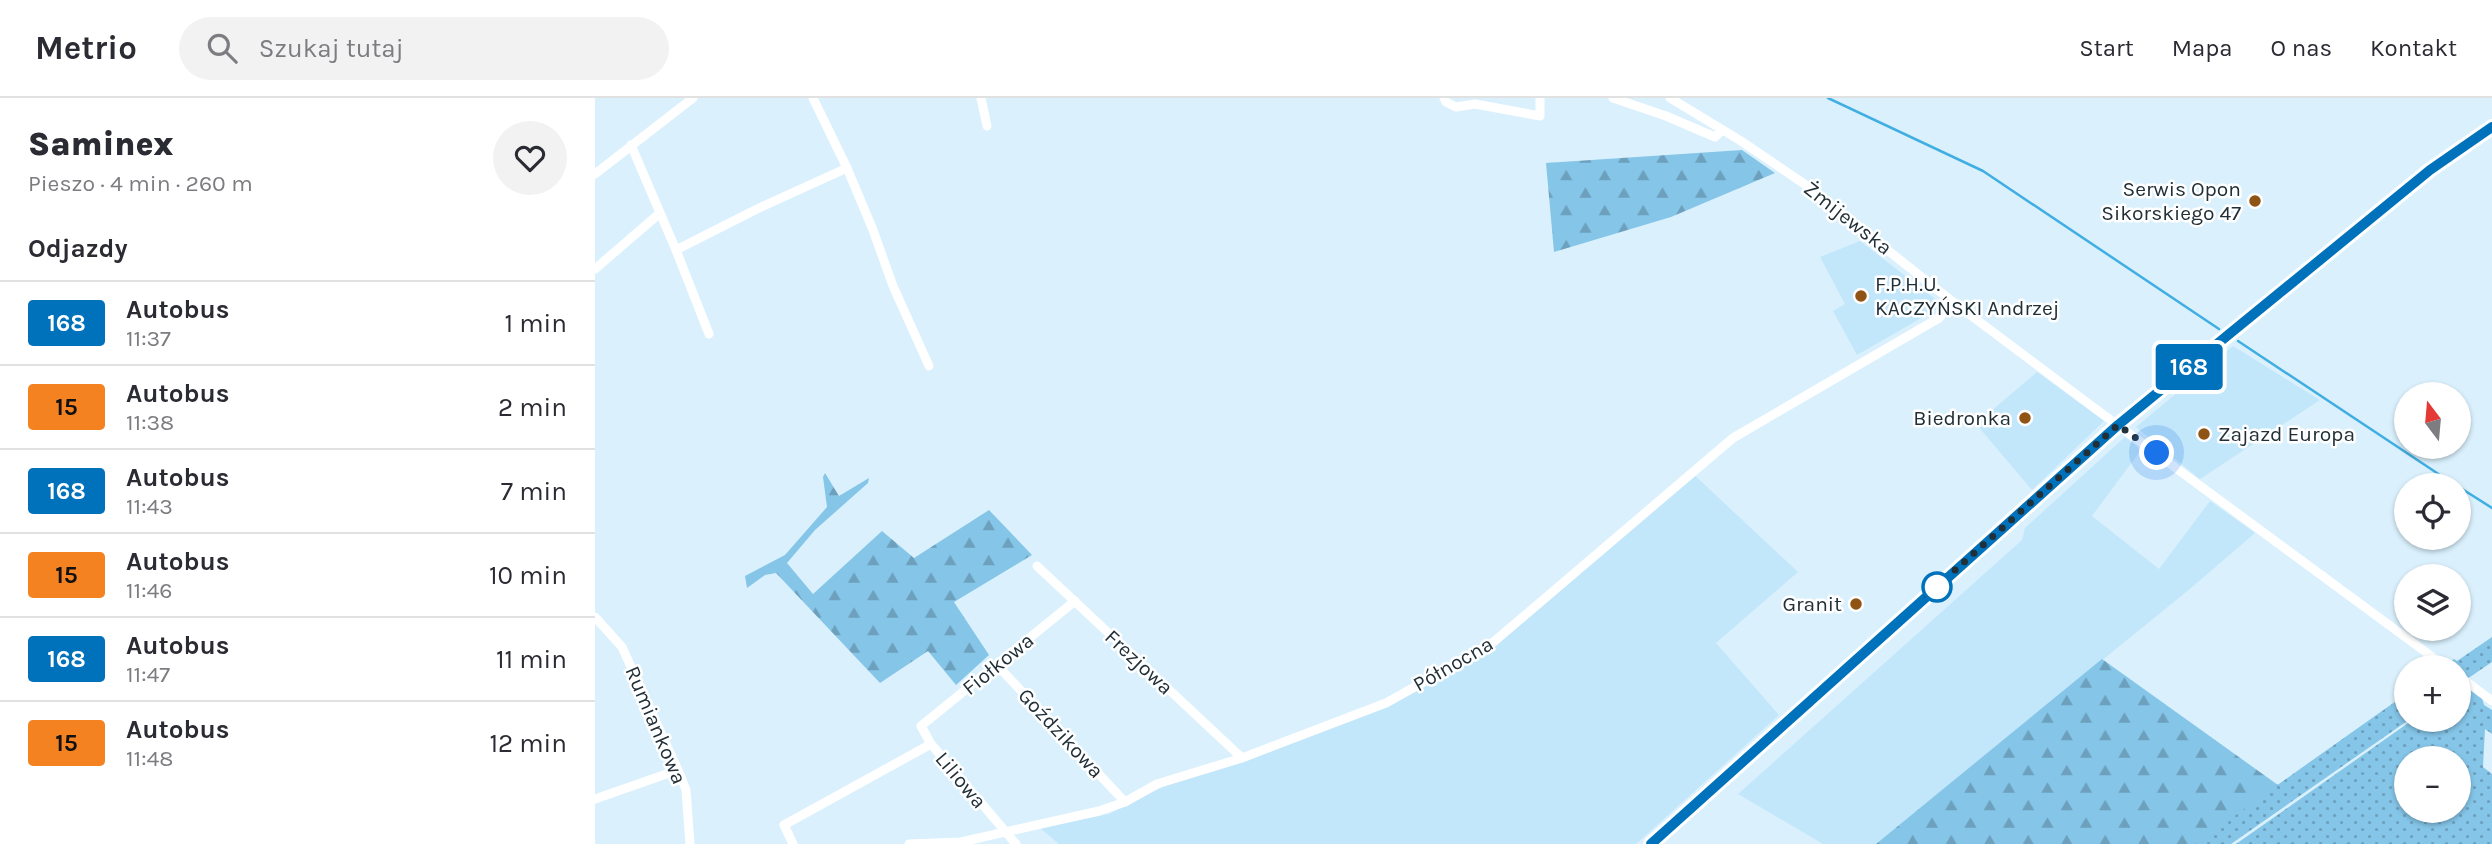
<!DOCTYPE html>
<html lang="pl">
<head>
<meta charset="utf-8">
<style>
  :root { --surface:#fff; --page:#f2f2f3; --text:#2b2b33; --muted:#7c7c81; --line:#e1e1e2 }
  body { margin:0; font-family:Karla,sans-serif; background:var(--page); color:var(--text); height:100vh; display:flex; flex-direction:column; font-size:26px; white-space:nowrap }
  * { box-sizing:border-box; margin:0 }
  p { font-size:23px; color:var(--muted) }
  .icon { flex:none; width:38px; height:38px; fill:none; stroke:currentColor; stroke-width:2; stroke-linecap:round; stroke-linejoin:round }
  .map { position:relative; flex:1; overflow:hidden }
  .sheet { display:flex; flex-direction:column; background:var(--surface); width:595px }
  .sheet>* { flex:none }
  .badge { padding:0 14px; border-radius:5px; font-size:24px; line-height:46px }
  .needle { width:46px; rotate:344deg }
  .controls { position:absolute; left:1799px; top:284px; display:grid; gap:14px }
  .controls a { display:grid; place-items:center; width:77px; height:77px; border-radius:50%; background:var(--surface); box-shadow:0 2px 5px #0004; font-size:35px }
  .you { position:absolute; width:35px; height:35px; margin:-18px; border:5px solid #fff; border-radius:50%; background:#1a73e8; box-shadow:0 0 0 10px #1a73e833 }
  .map>.badge { position:absolute; translate:-50% -50%; box-shadow:0 0 0 4px #fff }
  h2 { padding:0 28px; font-size:26px; line-height:63px }
  .round { display:grid; place-items:center; flex:none; width:74px; height:74px; border-radius:37px; background:var(--page) }
  .head { display:flex; align-items:center; justify-content:space-between; height:119px; padding:0 28px }
  h1 { font-size:33px; font-weight:800; line-height:52px }
  ul { padding:0; list-style:none }
  li { display:flex; align-items:center; gap:21px; height:84px; padding:0 28px; border-top:2px solid var(--line) }
  li div { flex:1 }
  li b { display:block; font-size:26px }
  li em { font-style:normal }
  li .badge { min-width:77px; font-weight:700; text-align:center }
  header { display:flex; align-items:center; gap:42px; box-sizing:border-box; height:98px; padding:0 35px; background:var(--surface); border-bottom:2px solid var(--line) }
  header strong { font-size:33px }
  nav { display:flex; gap:38px; margin-inline-start:auto; font-size:24px }
  .search { width:490px; height:63px; background:var(--page); display:flex; align-items:center; gap:18px; box-sizing:border-box; padding:0 24px; border-radius:38px; color:var(--muted); font-size:26px }
  main { display:flex; flex:1; min-height:0 }
  .map>svg:first-child { display:block }
</style>
</head>
<body>
<header>
<strong>Metrio</strong>
<div class="search"><svg class="icon" aria-label="search" viewBox="0 0 24 24"><circle cx="10" cy="10" r="6"/><path d="M15 15l6 6"/></svg>Szukaj tutaj</div>
<nav><a>Start</a><a>Mapa</a><a>O nas</a><a>Kontakt</a></nav>
</header>
<main>
<section class="sheet">
<div class="head"><div><h1>Saminex</h1><p>Pieszo · 4 min · 260 m</p></div><a class="round"><svg class="icon" aria-label="heart" viewBox="0 0 24 24"><path d="M12 20l-8-8c-3-5 5-10 8-4 3-6 11-1 8 4z"/></svg></a></div>
<h2>Odjazdy</h2>
<ul>
<li><span class="badge" style="background:#0072bc;color:#fff">168</span><div><b>Autobus</b><p>11:37</p></div><em>1 min</em></li>
<li><span class="badge" style="background:#f58220;color:#111">15</span><div><b>Autobus</b><p>11:38</p></div><em>2 min</em></li>
<li><span class="badge" style="background:#0072bc;color:#fff">168</span><div><b>Autobus</b><p>11:43</p></div><em>7 min</em></li>
<li><span class="badge" style="background:#f58220;color:#111">15</span><div><b>Autobus</b><p>11:46</p></div><em>10 min</em></li>
<li><span class="badge" style="background:#0072bc;color:#fff">168</span><div><b>Autobus</b><p>11:47</p></div><em>11 min</em></li>
<li><span class="badge" style="background:#f58220;color:#111">15</span><div><b>Autobus</b><p>11:48</p></div><em>12 min</em></li>
</ul>
</section>
<div class="map">
<svg width="1897" height="746" viewBox="0 0 1897 746">
  <defs>
    <pattern id="grass-dots" width="8" height="8" patternUnits="userSpaceOnUse" patternTransform="scale(1.75)"><rect width="8" height="8" fill="#85c5e8"/><path d="M2 2h.1M6 6h.1" fill="none" stroke="#6ca0bd" stroke-width="1.8" stroke-linecap="round"/></pattern>
    <pattern id="forest-firs" width="22" height="20" patternUnits="userSpaceOnUse" patternTransform="scale(1.75)"><rect width="22" height="20" fill="#85c5e8"/><path d="M5 1l3.5 6h-7zM16 11l3.5 6h-7z" fill="#6ca0bd"/></pattern>
  </defs>
  <rect width="100%" height="100%" fill="#daf1fd"/>
  <!-- built -->
  <g fill="#c2e6fa">
    <path d="M1265 143 1344 204 1342 211 1262 257 1238 213 1250 206 1225 159Z"/>
    <path d="M1638 248 1725 302 1605 381 1541 329Z"/>
    <path d="M1442 274 1509 323 1437 392 1381 326Z"/>
    <path d="M1530 339 1546 352 1497 418 1564 471 1615 403 1660 435 1596 490 1281 746H1228L1143 696 1427 442 1430 430Z"/>
    <path d="M1095 373 1203 474 1121 545 1184 617 1041 746H464L445 730 514 716 580 683 785 610 890 555Z"/>
  </g>
  <!-- grass -->
  <g fill="url(#grass-dots)" fill-rule="evenodd">
    <path d="M1897 539V564L1872 581 1864 575V569L1852 566 1859 561 1862 563Z"/>
    <path d="M1870 586 1887 600 1889 607 1897 612V636L1890 631 1888 669 1897 676V746H1641L1819 621H1864V590ZM1811 660H1864V712H1811Z"/>
    <path d="M1811 596V621H1815L1636 746H1599Z"/>
  </g>
  <!-- forest -->
  <g fill="url(#forest-firs)">
    <path d="M1147 52 1180 75 1076 119 959 154 951 65Z"/>
    <path d="M230 375 244 398 274 380 273 385 220 432 192 465 218 496 287 433 319 460 394 412 437 457 359 504 394 557 361 587 333 553 285 585 181 475 170 477 152 490 150 478 190 457 232 409 228 379Z"/>
    <path d="M1507 561 1683 687 1600 746H1281Z"/>
  </g>
  <g fill="none" stroke-linecap="round" stroke-linejoin="round">
    <!-- stream -->
    <g stroke="#41aee2" stroke-width="2.5">
      <path d="M1233 0 1388 73 1624 231"/>
      <path d="M1643 243 1860 387"/>
      <path d="M1864 389 1897 410"/>
    </g>
    <!-- minor -->
    <g stroke="#fff" stroke-width="9">
      <path d="M386 0 392 28"/>
      <path d="M849 0 851 4 861 9 880 6 945 18V0"/>
      <path d="M1018 0 1071 18 1120 39 1127 32"/>
      <path d="M1075 0 1146 43 1208 85 1358 204 1494 306 1851 569"/>
      <path d="M36 47 81 152 164 110 252 70 218 0"/>
      <path d="M252 70 278 132 298 188 334 268"/>
      <path d="M0 76 98 0"/>
      <path d="M81 152 114 236"/>
      <path d="M0 171 65 115"/>
      <path d="M442 468 647 660"/>
      <path d="M0 519 27 549 86 679 91 692 95 746"/>
      <path d="M402 567 530 704"/>
      <path d="M1864 578 1897 603"/>
      <path d="M0 701 83 672"/>
      <path d="M198 746 189 727 336 646"/>
      <path d="M314 746 366 744 504 713 530 704 562 686 647 660 791 605 895 547 1138 340 1344 220 1358 204"/>
      <path d="M421 746 336 646 326 628 480 503"/>
    </g>
    <!-- major -->
    <path stroke="#fcbd74" stroke-width="12" d="M1056 746 1523 327 1835 72 1897 29"/>
  </g>
  <g fill="none" stroke-linecap="round" stroke-linejoin="round">
    <!-- line casing -->
    <g stroke="#fff" stroke-width="16">
      <path id="line" d="M1056 746 1523 327 1835 72 1897 29"/>
    </g>
    <!-- line -->
    <use href="#line" stroke="#0072bc" stroke-width="10"/>
    <!-- walk -->
    <path stroke="#213038" stroke-width="7" stroke-dasharray="0 12.6" d="M1342 489 1332 497 1523 327 1562 355"/>
  </g>
  <!-- markers -->
  <g fill="#8f5314" stroke="#fff" stroke-width="2.5">
    <circle cx="1660" cy="103" r="7"/>
    <circle cx="1266" cy="198" r="7"/>
    <circle cx="1430" cy="320" r="7"/>
    <circle cx="1609" cy="336" r="7"/>
    <circle cx="1261" cy="506" r="7"/>
  </g>
  <circle fill="#fff" stroke="#0072bc" stroke-width="3.5" cx="1342" cy="489" r="14"/>
  <g text-anchor="middle" stroke-width="5" stroke-linejoin="round" paint-order="stroke">
    <!-- poi labels -->
    <g font-size="21" fill="#213038" stroke="#fff" text-anchor="end">
      <text x="1646" y="98">Serwis Opon<tspan x="1646" dy="24">Sikorskiego 47</tspan></text>
      <text x="1280" y="193" text-anchor="start">F.P.H.U.<tspan x="1280" dy="24">KACZYŃSKI Andrzej</tspan></text>
      <text x="1416" y="327">Biedronka</text>
      <text x="1623" y="343" text-anchor="start">Zajazd Europa</text>
      <text x="1247" y="513">Granit</text>
    </g>
    <!-- street labels -->
    <g font-size="21" fill="#213038" stroke="#fff">
      <text transform="translate(1253 120) rotate(38)" y="7">Żmijewska</text>
      <text transform="translate(544 564) rotate(43)" y="7">Frezjowa</text>
      <text transform="translate(403 566) rotate(-39)" y="7">Fiołkowa</text>
      <text transform="translate(858 566) rotate(-30)" y="7">Północna</text>
      <text transform="translate(61 627) rotate(67)" y="7">Rumiankowa</text>
      <text transform="translate(466 635) rotate(47)" y="7">Goździkowa</text>
      <text transform="translate(366 682) rotate(50)" y="7">Liliowa</text>
    </g>
  </g>
</svg>
<div class="controls">
<a><svg class="needle" viewBox="-14 -14 28 28"><path d="M0-13l5 13h-10z" fill="#e53935"/><path d="M0 13l5-13h-10z" fill="#7c7c81"/></svg></a>
<a><svg class="icon" aria-label="locate" viewBox="0 0 24 24"><circle cx="12" cy="12" r="6"/><path d="M12 2v4M12 18v4M2 12h4M18 12h4"/></svg></a>
<a><svg class="icon" aria-label="layers" viewBox="0 0 24 24"><path d="M12 4l9 5-9 5-9-5zM3 14l9 5 9-5"/></svg></a>
<a>+</a>
<a>−</a>
</div>
<div class="you" style="left:1562px;top:355px"></div>
<b class="badge" style="left:1594px;top:269px;background:#0072bc;color:#fff">168</b>
</div>
</main>
</body>
</html>
